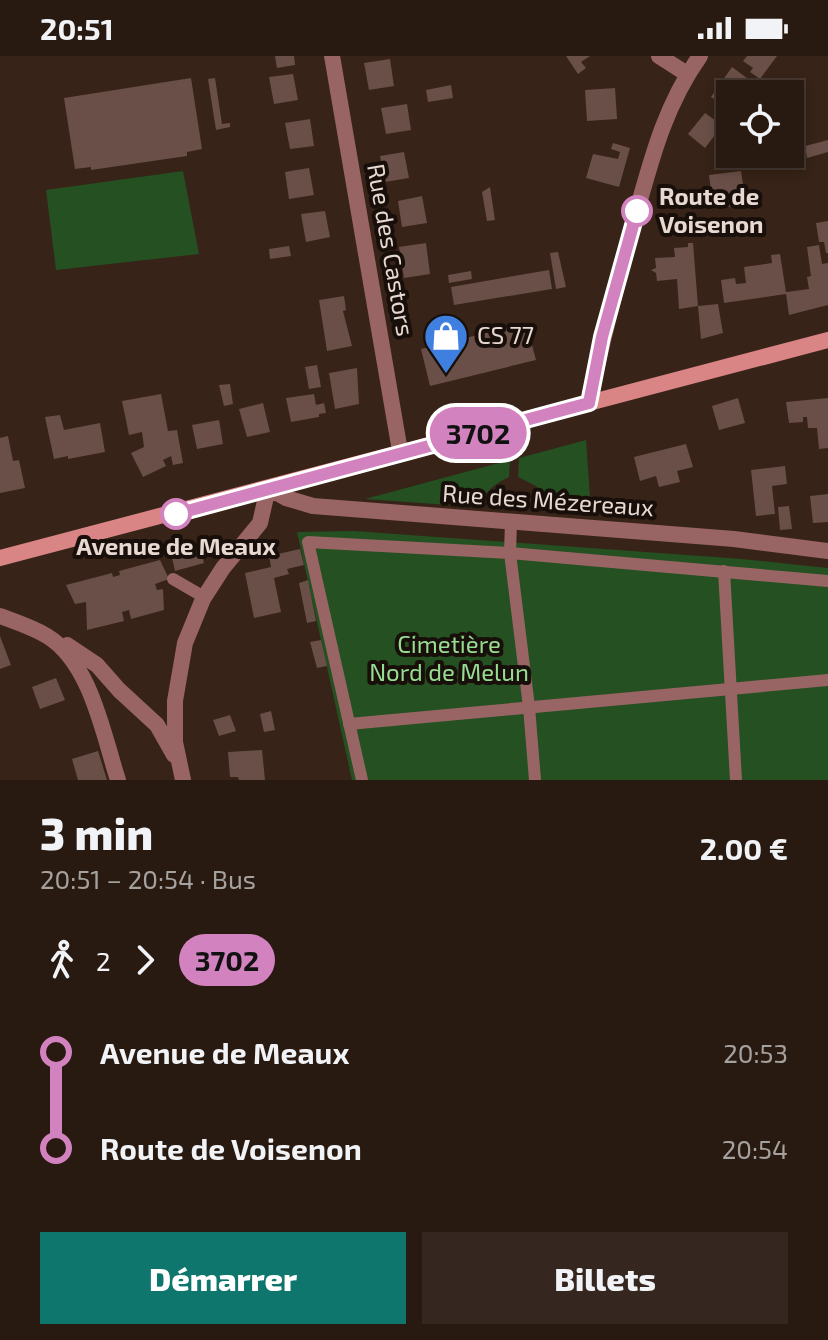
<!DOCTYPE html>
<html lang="fr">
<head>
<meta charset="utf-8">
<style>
  :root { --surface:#291a11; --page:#35271f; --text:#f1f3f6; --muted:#a5a19f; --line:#453831; --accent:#0f766e }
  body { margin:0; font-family:"Exo 2",sans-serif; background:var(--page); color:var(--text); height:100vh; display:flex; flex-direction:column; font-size:30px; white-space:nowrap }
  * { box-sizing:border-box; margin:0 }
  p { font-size:26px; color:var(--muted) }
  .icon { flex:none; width:44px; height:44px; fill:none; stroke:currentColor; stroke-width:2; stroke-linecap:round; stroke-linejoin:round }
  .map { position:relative; height:724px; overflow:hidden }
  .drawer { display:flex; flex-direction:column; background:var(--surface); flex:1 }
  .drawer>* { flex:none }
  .badge { padding:0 16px; border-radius:26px; font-size:28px; line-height:52px }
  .buttons { position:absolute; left:716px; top:24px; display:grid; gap:16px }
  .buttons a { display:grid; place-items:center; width:88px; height:88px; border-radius:0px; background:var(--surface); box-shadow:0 4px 12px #0003,0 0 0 2px var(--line); font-size:40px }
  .map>.badge { position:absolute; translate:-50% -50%; box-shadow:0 0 0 4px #fff }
  .legs { display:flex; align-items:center; gap:12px; height:88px; padding:0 40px; font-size:26px }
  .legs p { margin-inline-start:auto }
  .overview { display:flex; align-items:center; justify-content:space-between; height:136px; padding:0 40px }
  h1 { font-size:44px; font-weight:800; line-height:60px }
  .button { display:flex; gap:16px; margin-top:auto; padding:16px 40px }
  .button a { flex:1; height:92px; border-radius:0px; background:var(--accent); color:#fff; font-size:32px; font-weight:800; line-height:92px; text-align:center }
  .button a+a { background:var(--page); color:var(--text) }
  ul { padding:0 40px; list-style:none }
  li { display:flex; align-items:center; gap:28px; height:96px; font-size:30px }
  li i { display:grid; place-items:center; width:12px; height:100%; margin:0 10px; background:currentColor }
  li i::after { content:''; width:20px; height:20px; margin:-10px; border:6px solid; border-radius:50%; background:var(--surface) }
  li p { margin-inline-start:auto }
  li:first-child i { background:linear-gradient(#0000 50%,currentColor 0) }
  li:last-child i { background:linear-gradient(currentColor 50%,#0000 0) }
  .status { display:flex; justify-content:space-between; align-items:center; height:56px; padding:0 40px; background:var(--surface); direction:ltr }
  .status svg { height:22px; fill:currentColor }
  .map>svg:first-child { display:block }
</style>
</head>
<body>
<div class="status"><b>20:51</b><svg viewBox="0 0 49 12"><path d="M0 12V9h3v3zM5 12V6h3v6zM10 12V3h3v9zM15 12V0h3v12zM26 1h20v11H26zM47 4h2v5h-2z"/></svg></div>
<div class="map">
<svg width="828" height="724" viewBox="0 0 828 724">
  <rect width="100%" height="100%" fill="#372317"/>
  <!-- green -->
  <g fill="#245022">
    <path d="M183 115 199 198 56 214 46 134Z"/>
    <path d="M586 384 591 456 553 454 536 430 518 421 519 402Z"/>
    <path d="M510 404 509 421C492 429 486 436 477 451L365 443Z"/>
    <path d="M354 475 742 503 828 512V724H352L297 476Z"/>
  </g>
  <!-- building -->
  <g fill="#694f47">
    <path d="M275 0H294L295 9 277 12Z"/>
    <path d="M566 0H590L581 6 586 12 578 18Z"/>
    <path d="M747 0H777L760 23 750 16 753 12 743 5Z"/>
    <path d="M390 3 394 30 369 34 364 7Z"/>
    <path d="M732 11 755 28 748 38H730V54L711 41Z"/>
    <path d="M293 18 298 44 274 48 269 21Z"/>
    <path d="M191 22 202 93 187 96V100L91 114V111L75 113 64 42Z"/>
    <path d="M215 22 222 68 230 67V71L216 74 208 23Z"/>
    <path d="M451 29 453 42 428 46 426 34Z"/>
    <path d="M615 32 617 63 587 65 585 34Z"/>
    <path d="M407 48 411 74 386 78 381 52Z"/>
    <path d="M705 57 730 75V95L715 79 705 92 688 78Z"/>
    <path d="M310 63 314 90 290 93 285 67Z"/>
    <path d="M828 84V96L807 102 805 90Z"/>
    <path d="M613 87 630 92 619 131 586 122 593 98 618 103 620 96 611 93Z"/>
    <path d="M404 96 409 122 385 126 380 100Z"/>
    <path d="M309 112 314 139 289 143 285 116Z"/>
    <path d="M741 115 746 149 717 152 716 141 712 142 709 119Z"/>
    <path d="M490 131 495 164 487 165 482 136Z"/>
    <path d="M422 140 427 167 402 171 398 145Z"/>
    <path d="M325 155 330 181 306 186 301 158Z"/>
    <path d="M828 165V197H826L824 186H819L816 167Z"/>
    <path d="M426 187 430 218 404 222 399 191Z"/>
    <path d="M688 187H693L698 250 679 253 677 223 657 225 656 217 651 214 656 212 655 202 675 201 674 192 688 191Z"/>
    <path d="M819 189 822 208 828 207V249L789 259 786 238 724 247 721 224 735 222 736 228 746 227 744 211 772 207 771 199 780 198 786 236 809 233 807 221 811 220 807 191Z"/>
    <path d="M289 190 291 200 270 203 269 193Z"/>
    <path d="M558 196 566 231 556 233 550 197Z"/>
    <path d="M549 214 552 233 454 249 451 231Z"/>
    <path d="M471 215 472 223 449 227 448 219Z"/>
    <path d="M344 240 346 254 343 255 352 290 327 295 319 244Z"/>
    <path d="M718 248 723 277 701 283 698 250Z"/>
    <path d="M526 267 536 304 430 330 421 293Z"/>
    <path d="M317 309 321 331 309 333 305 311Z"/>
    <path d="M357 312 359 348 335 353 329 317Z"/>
    <path d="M230 328 233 348 224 350 219 329Z"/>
    <path d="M161 338 168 375 177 374 183 407 173 409 171 400 163 404 166 410 143 421 131 397 144 391 142 376 129 379 122 345Z"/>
    <path d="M314 338 316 349 324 347 326 357 319 358V361L291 366 286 342Z"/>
    <path d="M738 342 745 367 719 374 712 350Z"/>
    <path d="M828 342V392L819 393 817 372H808L807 361H803V366L789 367 786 346Z"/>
    <path d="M263 347 270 376 247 381 239 353Z"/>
    <path d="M60 359 64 374 100 367 105 396 68 403V400L54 403 45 361Z"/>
    <path d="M219 364 223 388 197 393 192 369Z"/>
    <path d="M8 380 13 405 19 404 25 432 0 437V382Z"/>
    <path d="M686 388 693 411 677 415 680 426 659 431 656 420 640 425 634 401Z"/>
    <path d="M785 410 787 428 772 430 775 458 756 460 751 414Z"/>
    <path d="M828 438V466L813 467 810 440Z"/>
    <path d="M789 450 792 473 780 474 778 451Z"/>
    <path d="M300 493 304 509 287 513 289 518 274 522 281 556 254 562 245 517 271 511 269 500Z"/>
    <path d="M201 494 204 507 175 515 172 502Z"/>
    <path d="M160 504 169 523 155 528 157 534 163 533 164 554 131 563 129 554 122 556 124 565 87 574 86 546 75 548 66 529 112 517 113 521 120 519 119 515Z"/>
    <path d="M308 524 316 565 307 567 299 527Z"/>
    <path d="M0 580 11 609 0 613Z"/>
    <path d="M321 584 327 610 317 612 310 586Z"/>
    <path d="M56 622 65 644 40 653 32 631Z"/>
    <path d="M271 655 275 674 264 676 260 658Z"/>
    <path d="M230 659 236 675 219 680 213 664Z"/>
    <path d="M262 694 265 724H239L238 721H230L228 696Z"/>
    <path d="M98 695 107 724H78L72 703Z"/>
  </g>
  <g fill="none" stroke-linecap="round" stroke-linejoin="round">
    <!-- service -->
    <g stroke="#996464" stroke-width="12">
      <path d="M511 466 510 497 529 651 535 724"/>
      <path d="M724 515 736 724"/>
      <path d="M173 523 204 541"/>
      <path d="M349 668 828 624"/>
      <path d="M362 724 308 486 510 497 828 525"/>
    </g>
    <!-- minor -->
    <g stroke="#996464" stroke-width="16">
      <path d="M332 0 400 395"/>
      <path d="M659 0 687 18"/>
      <path d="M0 560C16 566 32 571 47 580 91 607 103 678 118 724"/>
      <path d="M67 589 97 609 119 634 157 669 174 699"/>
      <path d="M183 724 175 686V645L185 587 203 543 223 512 260 467 268 432 286 442 313 450 734 483 828 495"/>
    </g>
    <!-- tertiary -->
    <path stroke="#996464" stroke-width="16" d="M589 347C601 287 617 228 633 169 650 109 663 52 700 0"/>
    <!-- secondary -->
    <path stroke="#d98485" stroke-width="16" d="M0 502 828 284"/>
  </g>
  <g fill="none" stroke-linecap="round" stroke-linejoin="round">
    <!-- line-1 casing -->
    <g stroke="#fff" stroke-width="18">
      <path id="line-1" d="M176 458 589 347 602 281 637 155"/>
    </g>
    <!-- line-1 -->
    <use href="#line-1" stroke="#d282be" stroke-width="12"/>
  </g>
  <!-- icons -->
  <defs>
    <g id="shop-pin" transform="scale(2.3)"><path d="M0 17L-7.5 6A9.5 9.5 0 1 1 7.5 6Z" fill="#3f7fe0" stroke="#180f0a"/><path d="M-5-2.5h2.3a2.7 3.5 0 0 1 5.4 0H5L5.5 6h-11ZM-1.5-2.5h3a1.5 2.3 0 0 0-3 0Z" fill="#fff"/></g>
  </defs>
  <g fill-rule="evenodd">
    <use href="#shop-pin" x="446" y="280"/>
  </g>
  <!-- markers -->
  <g fill="#fff" stroke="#d282be" stroke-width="4">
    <circle cx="637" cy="155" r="14"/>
    <circle cx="176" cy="458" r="14"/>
  </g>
  <g text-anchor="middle" stroke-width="8" stroke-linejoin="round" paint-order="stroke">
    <!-- stop labels -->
    <g font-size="24" font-weight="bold" fill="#e7d9d1" stroke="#180f0a" text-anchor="start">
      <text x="659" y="149">Route de<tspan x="659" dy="28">Voisenon</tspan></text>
      <text x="176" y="499" text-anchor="middle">Avenue de Meaux</text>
    </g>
    <!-- street labels -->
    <g font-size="24" fill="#e7d9d1" stroke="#180f0a">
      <text transform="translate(390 194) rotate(80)" y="8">Rue des Castors</text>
      <text transform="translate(548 445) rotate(4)" y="8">Rue des Mézereaux</text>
    </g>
    <!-- poi labels -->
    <g font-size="24" fill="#e7d9d1" stroke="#180f0a" text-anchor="start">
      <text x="477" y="288">CS 77</text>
    </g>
    <!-- park labels -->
    <g font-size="24" fill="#96dc91" stroke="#180f0a">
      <text x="449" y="597">Cimetière<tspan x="449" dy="28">Nord de Melun</tspan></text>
    </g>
  </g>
</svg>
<div class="buttons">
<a><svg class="icon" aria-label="locate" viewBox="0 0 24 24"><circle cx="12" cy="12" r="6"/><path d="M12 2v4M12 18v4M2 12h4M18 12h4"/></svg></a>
</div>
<b class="badge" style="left:478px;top:377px;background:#d282be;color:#111">3702</b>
</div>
<section class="drawer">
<div class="overview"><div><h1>3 min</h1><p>20:51 – 20:54 · Bus</p></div><b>2.00 €</b></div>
<div class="legs"><svg class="icon" aria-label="walk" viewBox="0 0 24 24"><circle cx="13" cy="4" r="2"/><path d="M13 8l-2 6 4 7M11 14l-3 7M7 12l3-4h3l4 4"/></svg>2<svg class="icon" aria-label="forward" viewBox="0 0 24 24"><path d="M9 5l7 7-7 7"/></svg><b class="badge" style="background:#d282be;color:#111">3702</b></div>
<ul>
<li><i style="color:#d282be"></i><b>Avenue de Meaux</b><p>20:53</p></li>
<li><i style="color:#d282be"></i><b>Route de Voisenon</b><p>20:54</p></li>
</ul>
<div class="button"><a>Démarrer</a><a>Billets</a></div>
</section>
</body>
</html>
